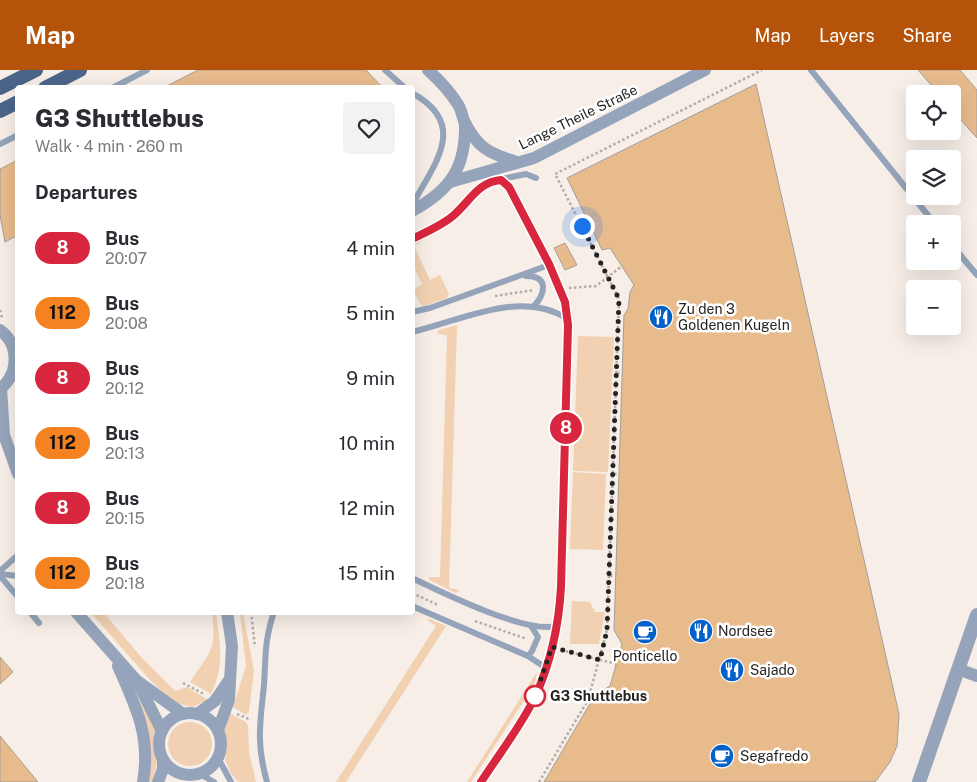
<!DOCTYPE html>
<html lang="en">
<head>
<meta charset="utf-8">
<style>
  :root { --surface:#fff; --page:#f2f2f3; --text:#2b2b33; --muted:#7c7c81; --accent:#b45309 }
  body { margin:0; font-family:"Public Sans",sans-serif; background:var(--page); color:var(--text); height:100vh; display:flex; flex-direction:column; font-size:19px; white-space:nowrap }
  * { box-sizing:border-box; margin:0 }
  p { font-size:16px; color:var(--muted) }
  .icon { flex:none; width:28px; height:28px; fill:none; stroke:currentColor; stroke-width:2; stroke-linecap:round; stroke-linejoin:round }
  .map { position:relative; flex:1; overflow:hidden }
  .side { position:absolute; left:15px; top:15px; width:400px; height:530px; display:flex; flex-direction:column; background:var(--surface); border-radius:5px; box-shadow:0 5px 20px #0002 }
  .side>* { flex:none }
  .badge { padding:0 10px; border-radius:16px; font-size:18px; line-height:32px }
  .tools { position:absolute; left:906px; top:15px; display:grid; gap:10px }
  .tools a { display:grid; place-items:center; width:55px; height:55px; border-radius:5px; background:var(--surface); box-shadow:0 5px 20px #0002; font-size:25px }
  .you { position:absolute; width:25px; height:25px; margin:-12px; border:4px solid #fff; border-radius:50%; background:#1a73e8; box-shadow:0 0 0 8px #1a73e833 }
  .map>.badge { position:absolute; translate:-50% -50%; box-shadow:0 0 0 2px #fff }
  h2 { padding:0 20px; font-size:19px; line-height:45px }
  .round { display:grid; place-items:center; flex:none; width:52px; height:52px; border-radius:5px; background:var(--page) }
  .head { display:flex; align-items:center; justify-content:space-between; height:85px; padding:0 20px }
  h1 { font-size:24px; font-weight:800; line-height:38px }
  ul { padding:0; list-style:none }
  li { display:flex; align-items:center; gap:15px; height:65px; padding:0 20px }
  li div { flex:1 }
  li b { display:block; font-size:19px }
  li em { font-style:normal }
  li .badge { min-width:55px; font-weight:700; text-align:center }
  header { display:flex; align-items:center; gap:30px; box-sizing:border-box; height:70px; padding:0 25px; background:var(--accent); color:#fff }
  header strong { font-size:24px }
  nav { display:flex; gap:28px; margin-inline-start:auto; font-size:18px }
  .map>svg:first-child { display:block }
</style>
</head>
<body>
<header>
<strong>Map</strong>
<nav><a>Map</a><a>Layers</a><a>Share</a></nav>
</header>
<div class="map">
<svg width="977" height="712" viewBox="0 0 977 712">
  <rect width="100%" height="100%" fill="#f6eee7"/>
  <!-- green -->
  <g fill="#f1d1b1">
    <path d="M420 169 422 171 414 176 430 210 440 205 449 224 447 228 424 236 421 235 413 220 422 214 413 195V173Z"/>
    <path d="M457 255 449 518 459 520 456 523 429 510V507H440L447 265 437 264 439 260Z"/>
    <path d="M578 266 614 267 608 402 573 401Z"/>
    <path d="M573 402 606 404 603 480 570 479Z"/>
    <path d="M572 531 590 532 595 542H605L599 574H570Z"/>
    <path d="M91 543H104L142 588 175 621 187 617 208 630 192 637 174 633 151 611Z"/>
    <path d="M212 543H216C220 574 225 595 211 624L190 612C210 582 217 580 212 543Z"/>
    <path d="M240 543H243L254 600 249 642 246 645 233 637 246 596Z"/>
    <path d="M430 549 446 556 346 712H336L436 556 427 550Z"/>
    <path d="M537 602 535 614 471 712H467Z"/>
    <path d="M140 631 155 656 154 675 157 693 152 712H148Z"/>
    <path d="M229 643 246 652 248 656 249 682 256 712H238L230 702 225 690 227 678 225 658Z"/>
    <circle cx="190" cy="674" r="22"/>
  </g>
  <!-- building -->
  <g fill="#e8bb8d" stroke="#a59e98">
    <path d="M198 0H366L383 18H163Z"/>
    <path d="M918 0H960L977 20V68L952 40V24H939Z"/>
    <path d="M756 14 899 644 897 676 890 692 875 712H544L595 625 610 616 622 574 614 560 624 245 628 239 630 222 634 215 610 178 602 180 567 108Z"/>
    <path d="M18 90V165L5 172 0 145V99Z"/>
    <path d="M565 173 577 195 565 200 554 178Z"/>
    <path d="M0 587 13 602 0 614Z"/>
    <path d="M0 666 38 712H0Z"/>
  </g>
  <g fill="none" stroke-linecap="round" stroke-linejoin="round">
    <!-- path -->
    <g stroke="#b3aca7" stroke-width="2.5" stroke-dasharray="2.5 2.5" stroke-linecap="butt">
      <path d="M569 218 596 216 622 196"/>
      <path d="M495 226 534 220"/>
      <path d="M0 240 2 248"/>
      <path d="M617 303H623"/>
      <path d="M614 404H619"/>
      <path d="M610 506 615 505"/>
      <path d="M412 523 438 535"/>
      <path d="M251 542 255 577"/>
      <path d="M475 551 527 569"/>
      <path d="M561 580 617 594"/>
      <path d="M183 613 204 624"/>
      <path d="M237 644 251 650"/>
      <path d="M539 712 588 630 607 560 619 229 555 104 762 0"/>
    </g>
    <!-- service -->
    <g stroke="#95a4ba" stroke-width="6">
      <path d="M385 0 405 18"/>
      <path d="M811 0 935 154"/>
      <path d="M112 18 147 0"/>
      <path d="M412 23C471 55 432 96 412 136"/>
      <path d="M0 74 18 65"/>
      <path d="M412 169 453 145 477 119 491 111 526 104 536 108"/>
      <path d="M952 175 977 205"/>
      <path d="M526 206C550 206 545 225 533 237"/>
      <path d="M412 242 430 238 549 195"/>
      <path d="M412 262C460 251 520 219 566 248"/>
      <path d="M0 501 18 485"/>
      <path d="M0 504 18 506"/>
      <path d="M0 506 18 527"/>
      <path d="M412 508C443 523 526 564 557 556"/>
      <path d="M412 536 528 586 546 598"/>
      <path d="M30 542 39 553"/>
      <path d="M528 586 532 581 538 567 531 556"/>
      <path d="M218 688 231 712"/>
      <path d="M200 704 214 712"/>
      <path d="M267 712C256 673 260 654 264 615 266 586 264 572 274 542"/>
      <path d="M481 712 535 626 552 577 560 538 561 517 568 255 565 231 549 195 509 117 501 110"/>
    </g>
    <!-- minor -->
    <g stroke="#95a4ba" stroke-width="12">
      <path d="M428 0C439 10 449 20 457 33 461 38 462 45 464 51 477 77 488 83 514 91"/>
      <path d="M450 112 534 88 705 0"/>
      <path d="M412 141C451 120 466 97 465 53"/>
      <path d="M0 260C20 275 19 304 0 319"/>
      <path d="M1 318 4 365 18 404"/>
      <path d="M76 542 136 610 183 644"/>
      <path d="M118 596C136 637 151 666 143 712"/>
      <path d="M958 599 977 606"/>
      <path d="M139 615 162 661"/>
      <circle cx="190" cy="674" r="31"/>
      <path d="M197 644 215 631 230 609"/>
      <path d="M218 660 229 630 232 576 227 542"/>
      <path d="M158 712 163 699V690"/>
    </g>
    <!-- tertiary -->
    <path stroke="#95a4ba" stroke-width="14" d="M919 712 977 545"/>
    <!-- primary -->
    <g stroke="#4b658a" stroke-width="14">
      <path d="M0 18 36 0"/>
      <path d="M45 18 80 0"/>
      <path d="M0 41 18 32"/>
    </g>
  </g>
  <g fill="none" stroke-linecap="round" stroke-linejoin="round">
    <!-- line casing -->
    <g stroke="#fff" stroke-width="11">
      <path id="line" d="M412 169C426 162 443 155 454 145 470 131 478 112 501 110L509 117 549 194 565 232 568 255 561 517C559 554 551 591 536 625 522 655 499 684 481 712"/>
    </g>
    <!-- line -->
    <use href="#line" stroke="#d7263d" stroke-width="8"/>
    <!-- walk -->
    <path stroke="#252320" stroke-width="5" stroke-dasharray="0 9" d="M535 626 552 577 600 590 607 560 619 229 582 156"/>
  </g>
  <!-- icons -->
  <defs>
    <g id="restaurant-disc" transform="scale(1.25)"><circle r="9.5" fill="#0460c9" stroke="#fff"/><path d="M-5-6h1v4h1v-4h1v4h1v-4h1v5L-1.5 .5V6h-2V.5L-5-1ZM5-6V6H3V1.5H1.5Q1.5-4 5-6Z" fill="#fff"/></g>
    <g id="cafe-disc" transform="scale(1.25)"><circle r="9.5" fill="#0460c9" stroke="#fff"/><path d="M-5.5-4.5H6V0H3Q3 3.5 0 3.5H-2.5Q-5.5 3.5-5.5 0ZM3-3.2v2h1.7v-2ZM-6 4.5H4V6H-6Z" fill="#fff"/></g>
  </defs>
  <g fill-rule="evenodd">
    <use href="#restaurant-disc" x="661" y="247"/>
    <use href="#restaurant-disc" x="701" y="561"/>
    <use href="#cafe-disc" x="645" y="562"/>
    <use href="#restaurant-disc" x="732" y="600"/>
    <use href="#cafe-disc" x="722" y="686"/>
  </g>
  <!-- markers -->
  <circle fill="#fff" stroke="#d7263d" stroke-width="2.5" cx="535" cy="626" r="10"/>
  <g text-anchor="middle" stroke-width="5" stroke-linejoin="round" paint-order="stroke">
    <!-- street labels -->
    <g font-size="14" fill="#252320" stroke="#fff">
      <text transform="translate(578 47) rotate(-26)" y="5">Lange Theile Straße</text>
    </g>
    <!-- poi labels -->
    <g font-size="14" fill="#252320" stroke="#fff" text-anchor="start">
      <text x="678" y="244">Zu den 3<tspan x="678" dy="16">Goldenen Kugeln</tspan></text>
      <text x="718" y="566">Nordsee</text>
      <text x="645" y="591" text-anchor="middle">Ponticello</text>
      <text x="750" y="605">Sajado</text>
      <text x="740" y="691">Segafredo</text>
    </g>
    <!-- stop labels -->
    <g font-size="14" font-weight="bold" fill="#252320" stroke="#fff" text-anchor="start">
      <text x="550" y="631">G3 Shuttlebus</text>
    </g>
  </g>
</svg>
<div class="tools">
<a><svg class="icon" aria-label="locate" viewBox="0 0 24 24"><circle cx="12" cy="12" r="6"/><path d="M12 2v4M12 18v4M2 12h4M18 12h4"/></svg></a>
<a><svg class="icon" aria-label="layers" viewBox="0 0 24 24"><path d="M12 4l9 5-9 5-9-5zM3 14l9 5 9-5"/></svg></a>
<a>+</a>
<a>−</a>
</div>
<div class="you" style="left:582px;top:156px"></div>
<b class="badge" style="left:566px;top:358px;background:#d7263d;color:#fff">8</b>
<section class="side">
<div class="head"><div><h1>G3 Shuttlebus</h1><p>Walk · 4 min · 260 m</p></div><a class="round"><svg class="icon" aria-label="heart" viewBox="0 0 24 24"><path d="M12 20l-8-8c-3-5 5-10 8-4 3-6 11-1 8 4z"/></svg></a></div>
<h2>Departures</h2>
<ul>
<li><span class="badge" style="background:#d7263d;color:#fff">8</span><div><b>Bus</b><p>20:07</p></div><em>4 min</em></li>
<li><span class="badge" style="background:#f58220;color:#111">112</span><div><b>Bus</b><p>20:08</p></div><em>5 min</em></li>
<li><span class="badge" style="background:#d7263d;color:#fff">8</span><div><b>Bus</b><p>20:12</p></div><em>9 min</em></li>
<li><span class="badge" style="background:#f58220;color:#111">112</span><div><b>Bus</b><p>20:13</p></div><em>10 min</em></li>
<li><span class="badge" style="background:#d7263d;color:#fff">8</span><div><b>Bus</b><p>20:15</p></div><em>12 min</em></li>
<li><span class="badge" style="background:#f58220;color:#111">112</span><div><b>Bus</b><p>20:18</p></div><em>15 min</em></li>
</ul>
</section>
</div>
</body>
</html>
